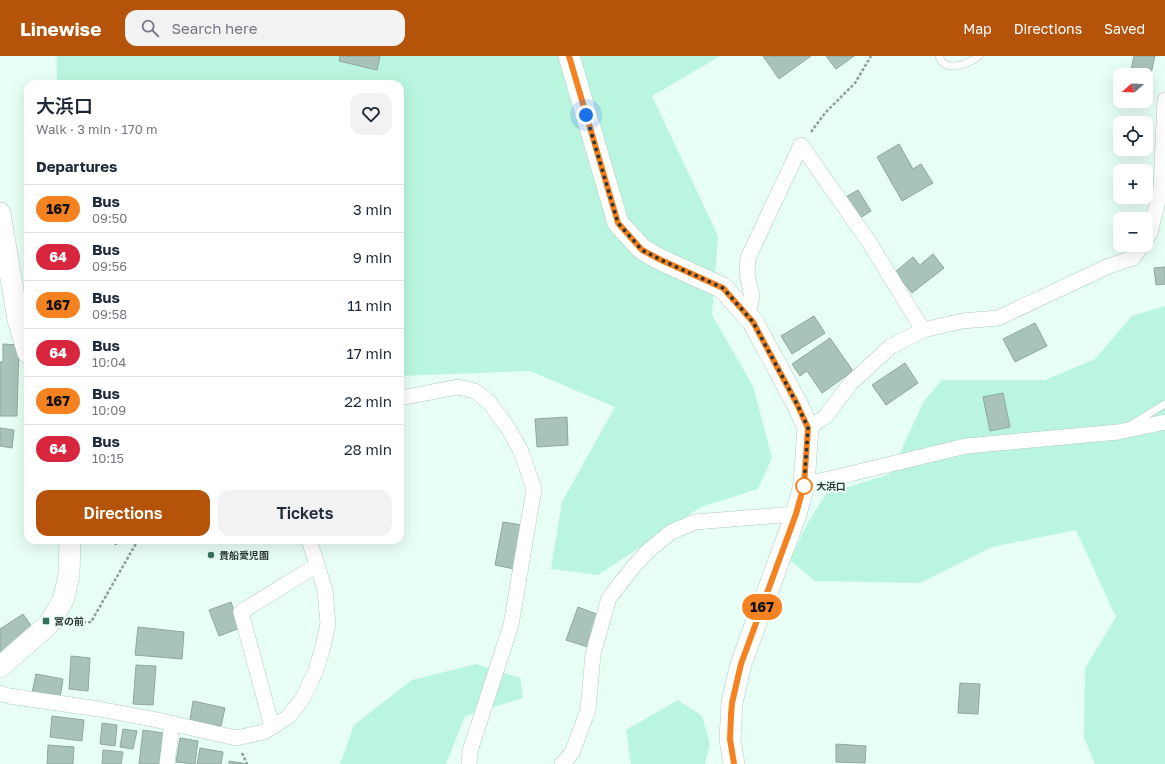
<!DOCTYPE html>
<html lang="en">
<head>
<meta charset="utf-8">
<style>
  :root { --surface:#fff; --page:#f2f2f3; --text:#1f2937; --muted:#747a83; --line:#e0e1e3; --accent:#b45309 }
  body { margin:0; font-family:"Golos Text","Noto Sans JP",sans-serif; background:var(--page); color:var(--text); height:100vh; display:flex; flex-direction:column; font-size:15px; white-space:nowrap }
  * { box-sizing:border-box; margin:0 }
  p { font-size:13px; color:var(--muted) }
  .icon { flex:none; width:22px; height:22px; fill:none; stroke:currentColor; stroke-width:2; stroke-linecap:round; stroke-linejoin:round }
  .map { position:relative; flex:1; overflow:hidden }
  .side { position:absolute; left:24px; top:24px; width:380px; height:464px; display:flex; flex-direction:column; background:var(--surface); border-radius:12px; box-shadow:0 4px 16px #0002 }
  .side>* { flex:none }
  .badge { padding:0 8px; border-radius:13px; font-size:14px; line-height:26px }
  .needle { width:26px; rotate:251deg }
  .controls { position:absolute; left:1113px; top:12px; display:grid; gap:8px }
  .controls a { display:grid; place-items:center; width:40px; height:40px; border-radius:8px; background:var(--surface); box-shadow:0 4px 16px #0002; font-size:20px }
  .you { position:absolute; width:20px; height:20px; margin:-10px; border:3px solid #fff; border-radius:50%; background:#1a73e8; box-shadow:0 0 0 6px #1a73e833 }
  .map>.badge { position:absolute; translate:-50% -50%; box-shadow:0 0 0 2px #fff }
  h2 { padding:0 12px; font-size:15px; line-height:36px }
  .round { display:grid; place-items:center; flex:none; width:42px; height:42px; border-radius:12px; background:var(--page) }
  .head { display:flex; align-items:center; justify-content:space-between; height:68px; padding:0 12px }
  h1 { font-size:19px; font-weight:600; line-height:30px }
  .primary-button { display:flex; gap:8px; margin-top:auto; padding:8px 12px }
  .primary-button a { flex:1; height:46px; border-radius:12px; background:var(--accent); color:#fff; font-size:16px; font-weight:600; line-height:46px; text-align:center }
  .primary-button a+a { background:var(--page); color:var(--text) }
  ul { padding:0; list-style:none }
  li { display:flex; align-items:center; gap:12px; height:48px; padding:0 12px; border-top:1px solid var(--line) }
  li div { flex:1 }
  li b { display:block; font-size:15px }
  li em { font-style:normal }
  li .badge { min-width:44px; font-weight:700; text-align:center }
  header { display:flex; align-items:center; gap:24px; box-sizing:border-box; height:56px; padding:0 20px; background:var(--accent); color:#fff }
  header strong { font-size:19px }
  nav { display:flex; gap:22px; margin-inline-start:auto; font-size:14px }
  .search { width:280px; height:36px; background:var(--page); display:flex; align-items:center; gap:10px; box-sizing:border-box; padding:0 14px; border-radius:12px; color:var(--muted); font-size:15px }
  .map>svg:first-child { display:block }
</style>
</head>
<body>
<header>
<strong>Linewise</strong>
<div class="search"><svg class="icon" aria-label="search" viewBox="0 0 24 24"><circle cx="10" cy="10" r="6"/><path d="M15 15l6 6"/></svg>Search here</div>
<nav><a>Map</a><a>Directions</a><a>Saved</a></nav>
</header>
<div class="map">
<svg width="1165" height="708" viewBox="0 0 1165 708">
  <rect width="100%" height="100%" fill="#e8fff5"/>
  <!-- green -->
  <g fill="#baf6df">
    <path d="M57 0H720L652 40 718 180 712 259 753 330 772 402 758 433 701 451 598 519 551 513 562 446 615 351 530 315 400 320V28H57Z"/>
    <path d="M1165 250V708H1095L1084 682 1085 612 1116 561 1076 474 992 491 920 527 815 525 790 504 807 468 826 438 890 418 924 345 942 324H1045L1095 303 1132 260Z"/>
    <path d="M476 608 520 622 523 642 465 660 446 708H340L354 669 412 624Z"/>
    <path d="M678 644 702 660 710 688 705 708H631L626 674Z"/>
  </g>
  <!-- building -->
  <g fill="#a8c3b8" stroke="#8ea89e">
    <path d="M340 0H380L377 14 339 5Z"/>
    <path d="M763 0H811L779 23Z"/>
    <path d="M826 0H854L836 13Z"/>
    <path d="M1134 0H1155L1150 22 1146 21V19L1130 18Z"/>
    <path d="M899 88 913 113 921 108 933 127 902 145 877 101Z"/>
    <path d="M858 134 871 155 857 164 844 142Z"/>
    <path d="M933 198 944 212 912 237 895 216 913 201 920 209Z"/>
    <path d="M1165 211V228L1156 229 1154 212Z"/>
    <path d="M814 260 825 277 792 298 781 280Z"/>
    <path d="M1035 267 1047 290 1015 306 1003 283Z"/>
    <path d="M830 282 853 315 822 337 807 315 800 320 792 308Z"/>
    <path d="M3 288 19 289 17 360H0V306H3Z"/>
    <path d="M905 307 918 327 886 349 872 329Z"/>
    <path d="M1003 337 1010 371 990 375 983 341Z"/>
    <path d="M567 361 568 389 537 391 535 363Z"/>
    <path d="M0 372 14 374 12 392 0 390Z"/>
    <path d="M503 466 522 469 514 513 495 509Z"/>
    <path d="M108 484H120L116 489Z"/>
    <path d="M231 546 240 572 219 580 209 554Z"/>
    <path d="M578 551 602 560 591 592 566 584Z"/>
    <path d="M23 558 36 577 0 600V573Z"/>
    <path d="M138 571 184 576 182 603 135 599Z"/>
    <path d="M71 600 90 602 88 635 69 633Z"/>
    <path d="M136 609 156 610 153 649 133 648Z"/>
    <path d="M36 618 63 623 60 642 32 637Z"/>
    <path d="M960 627 980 628 978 658 958 657Z"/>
    <path d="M193 645 225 652 221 670 190 664Z"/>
    <path d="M52 660 84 664 82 685 50 681Z"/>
    <path d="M102 667 117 669 115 690 100 688Z"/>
    <path d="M123 673 137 675 133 693 120 691Z"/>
    <path d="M143 674 163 677 159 708H139Z"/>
    <path d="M180 682 198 685 195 708 176 706Z"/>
    <path d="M836 688 866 690 865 707 836 706Z"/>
    <path d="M48 689 74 691 73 708H47Z"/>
    <path d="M200 692 223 696 221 708H197Z"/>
    <path d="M103 694 123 696 121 708H102Z"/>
    <path d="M229 705 248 708H229Z"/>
  </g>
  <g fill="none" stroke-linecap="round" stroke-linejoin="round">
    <!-- lane casing -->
    <g stroke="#b1ccc1" stroke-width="8">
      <g id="lane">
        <path d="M939 0C945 18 968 8 979 0"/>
        <path d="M1132 368 1165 348"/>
      </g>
    </g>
    <!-- street casing -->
    <g stroke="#b1ccc1" stroke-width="16">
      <g id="street">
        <path d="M1146 183 1150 177 1161 132 1165 44"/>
        <path d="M748 260 752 241 747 218 748 202 801 89 869 186 923 274"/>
        <path d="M400 342 458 331 475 335 489 346 508 372 521 395 534 433 511 569 470 695 469 708"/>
        <path d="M808 372 825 361 851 327 890 291 923 274 962 265 998 262 1109 210 1133 202 1142 189"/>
        <path d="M804 429 966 390 1118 376 1165 366"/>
        <path d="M0 637 9 640 99 653 157 664 236 682 264 676 288 661 303 642 316 614 323 591 328 568 325 534 309 484"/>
        <path d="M272 671 241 556 317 509"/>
        <path d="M167 708 172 667"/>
        <path d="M562 708 572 697 588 654 593 598 609 542 634 510 648 495 671 476 695 466 796 458"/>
      </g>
    </g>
    <!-- secondary casing -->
    <g stroke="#b1ccc1" stroke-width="22">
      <g id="secondary">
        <path d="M569 0 618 167 642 193 661 204 723 232 753 266 797 348 808 372 804 429 796 458 741 608 732 647 730 683 734 708"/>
        <path d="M0 157 18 264 28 297"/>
        <path d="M0 611 48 569 57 555 64 542 69 518 70 484"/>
      </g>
    </g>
    <!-- path -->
    <g stroke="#8ea098" stroke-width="2.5" stroke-dasharray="3 2" stroke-linecap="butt">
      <path d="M811 76 825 57 855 27 871 0"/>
      <path d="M73 567 91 566 138 484"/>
      <path d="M242 697 247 708"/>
    </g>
    <!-- lane -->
    <use href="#lane" stroke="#fff" stroke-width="7"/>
    <!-- street -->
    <use href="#street" stroke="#fff" stroke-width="15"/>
    <!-- secondary -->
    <use href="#secondary" stroke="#fff" stroke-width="21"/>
  </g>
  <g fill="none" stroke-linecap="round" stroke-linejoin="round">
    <!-- line casing -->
    <g stroke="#fff" stroke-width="9">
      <path id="line" d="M569 0 618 167 642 194 661 204 723 232 753 266 797 348 808 372 804 429 796 458 741 608 732 647 731 659 730 683 734 708"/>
    </g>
    <!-- line -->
    <use href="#line" stroke="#f58220" stroke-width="6"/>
    <!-- walk -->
    <path stroke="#2e3934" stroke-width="4" stroke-dasharray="0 7.2" d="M586 59 618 167 642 194 661 204 723 232 753 266 797 348 808 372 804 430"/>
  </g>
  <!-- markers -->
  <circle fill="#fff" stroke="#f58220" stroke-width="2" cx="804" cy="430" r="8"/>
  <g fill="#34715c" stroke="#e8fff5" stroke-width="1.5">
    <circle cx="211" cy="499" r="4"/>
    <rect x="42" y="561" width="8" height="8" rx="2"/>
  </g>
  <g text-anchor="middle" stroke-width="4" stroke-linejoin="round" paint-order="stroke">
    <!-- stop labels -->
    <g font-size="10" font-weight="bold" fill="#2e3934" stroke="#e8fff5" text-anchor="start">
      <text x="816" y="434">大浜口</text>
    </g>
    <!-- poi labels -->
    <g font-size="10" font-weight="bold" fill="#2e3934" stroke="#e8fff5" text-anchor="start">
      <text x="219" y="503">貴船愛児園</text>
      <text x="54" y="569">宮の前</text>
    </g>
  </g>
</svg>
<div class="controls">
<a><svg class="needle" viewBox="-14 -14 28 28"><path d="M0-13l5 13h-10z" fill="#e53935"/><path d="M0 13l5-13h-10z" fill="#747a83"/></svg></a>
<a><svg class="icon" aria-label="locate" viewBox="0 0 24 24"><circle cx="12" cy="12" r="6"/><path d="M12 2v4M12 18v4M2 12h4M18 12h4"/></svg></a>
<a>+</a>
<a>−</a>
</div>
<div class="you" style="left:586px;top:59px"></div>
<b class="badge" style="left:762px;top:551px;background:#f58220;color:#111">167</b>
<section class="side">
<div class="head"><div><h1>大浜口</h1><p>Walk · 3 min · 170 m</p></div><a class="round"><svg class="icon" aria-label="heart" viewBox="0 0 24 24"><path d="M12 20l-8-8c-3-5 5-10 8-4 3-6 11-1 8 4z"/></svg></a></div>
<h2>Departures</h2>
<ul>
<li><span class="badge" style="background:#f58220;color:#111">167</span><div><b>Bus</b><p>09:50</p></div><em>3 min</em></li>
<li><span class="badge" style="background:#d7263d;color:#fff">64</span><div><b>Bus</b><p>09:56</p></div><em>9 min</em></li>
<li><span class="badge" style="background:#f58220;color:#111">167</span><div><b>Bus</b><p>09:58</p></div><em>11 min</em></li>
<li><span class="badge" style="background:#d7263d;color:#fff">64</span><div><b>Bus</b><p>10:04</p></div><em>17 min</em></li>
<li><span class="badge" style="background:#f58220;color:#111">167</span><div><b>Bus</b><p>10:09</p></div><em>22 min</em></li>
<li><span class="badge" style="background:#d7263d;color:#fff">64</span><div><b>Bus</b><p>10:15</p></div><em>28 min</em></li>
</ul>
<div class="primary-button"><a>Directions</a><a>Tickets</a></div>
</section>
</div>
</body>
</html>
